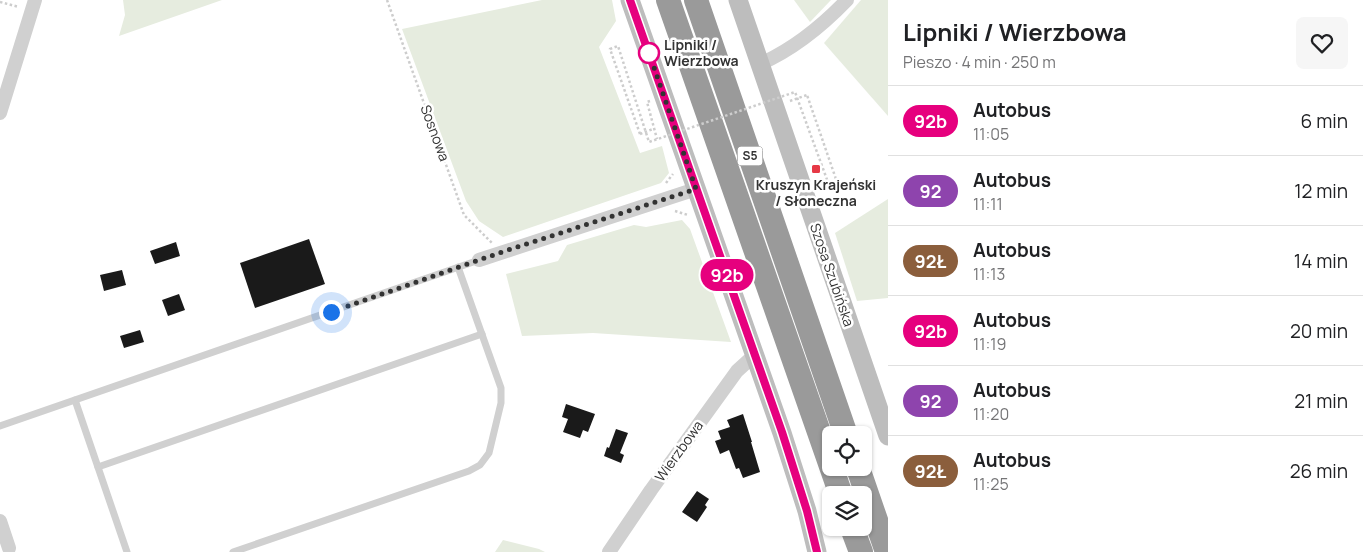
<!DOCTYPE html>
<html lang="pl">
<head>
<meta charset="utf-8">
<style>
  :root { --surface:#fff; --page:#f6f6f6; --text:#202124; --muted:#757577; --line:#e0e0e0 }
  body { margin:0; font-family:Manrope,sans-serif; background:var(--page); color:var(--text); height:100vh; display:flex; flex-direction:column; font-size:19px; white-space:nowrap }
  * { box-sizing:border-box; margin:0 }
  p { font-size:16px; color:var(--muted) }
  .icon { flex:none; width:28px; height:28px; fill:none; stroke:currentColor; stroke-width:2; stroke-linecap:round; stroke-linejoin:round }
  .map { position:relative; flex:1; overflow:hidden }
  .sheet { display:flex; flex-direction:column; background:var(--surface); width:475px }
  .sheet>* { flex:none }
  .badge { padding:0 10px; border-radius:16px; font-size:18px; line-height:32px }
  .fabs { position:absolute; left:822px; top:426px; display:grid; gap:10px }
  .fabs a { display:grid; place-items:center; width:50px; height:50px; border-radius:8px; background:var(--surface); box-shadow:0 1px 4px #0004; font-size:25px }
  .you { position:absolute; width:25px; height:25px; margin:-12px; border:4px solid #fff; border-radius:50%; background:#1a73e8; box-shadow:0 0 0 8px #1a73e833 }
  .map>.badge { position:absolute; translate:-50% -50%; box-shadow:0 0 0 2px #fff }
  .round { display:grid; place-items:center; flex:none; width:52px; height:52px; border-radius:8px; background:var(--page) }
  .summary { display:flex; align-items:center; justify-content:space-between; height:85px; padding:0 15px }
  h1 { font-size:24px; font-weight:700; line-height:38px }
  ul { padding:0; list-style:none }
  li { display:flex; align-items:center; gap:15px; height:70px; padding:0 15px; border-top:1px solid var(--line) }
  li div { flex:1 }
  li b { display:block; font-size:19px }
  li em { font-style:normal }
  li .badge { min-width:55px; font-weight:700; text-align:center }
  main { display:flex; flex:1; min-height:0 }
  .map>svg:first-child { display:block }
</style>
</head>
<body>
<main>
<div class="map">
<svg width="888" height="552" viewBox="0 0 888 552">
  <rect width="100%" height="100%" fill="#fff"/>
  <!-- green -->
  <g fill="#e6ecdf">
    <path d="M123 0H222L119 36 125 15Z"/>
    <path d="M542 0H612L616 21 599 47 640 153 662 146 669 173 661 183 503 237 479 221 466 201 402 29Z"/>
    <path d="M794 0H831L810 22Z"/>
    <path d="M861 0H888V116L824 43Z"/>
    <path d="M888 199V298L857 301 835 233Z"/>
    <path d="M682 220 690 229 731 342 593 333 522 336 506 274 558 261 567 245 634 225 646 227Z"/>
    <path d="M503 540 539 549 545 552H495Z"/>
  </g>
  <!-- building -->
  <g fill="#1a1a1a">
    <path d="M309 239 325 284 255 308 240 263Z"/>
    <path d="M176 242 180 256 155 264 150 251Z"/>
    <path d="M122 270 126 285 104 291 100 275Z"/>
    <path d="M179 294 185 310 168 316 162 300Z"/>
    <path d="M140 330 144 342 124 348 120 336Z"/>
    <path d="M566 404 595 414 588 432 583 430 580 438 563 432 568 419 562 417Z"/>
    <path d="M743 414 752 442H751L760 472 743 478 739 468 736 469 729 450 720 454 715 441 721 439 718 431 730 427 727 420Z"/>
    <path d="M616 429 628 433 620 453 624 455 621 463 604 456 607 447 609 448Z"/>
    <path d="M697 491 709 499 705 505 707 507 697 522 682 512Z"/>
  </g>
  <g fill="none" stroke-linecap="round" stroke-linejoin="round">
    <!-- path -->
    <g stroke="#cdcdcd" stroke-width="2.5" stroke-dasharray="2.5 2.5" stroke-linecap="butt">
      <path d="M387 0 464 215 492 243"/>
      <path d="M0 2 19 7"/>
      <path d="M650 101 647 102 657 139"/>
      <path d="M790 101 807 95"/>
      <path d="M640 134 653 129"/>
      <path d="M666 183 673 174"/>
      <path d="M675 211 688 215"/>
    </g>
    <!-- lane -->
    <g stroke="#d0d0d0" stroke-width="7">
      <path d="M75 400 127 552"/>
      <path d="M0 426 479 260"/>
      <path d="M98 467 482 334"/>
      <path d="M233 552 469 471 480 465 489 453 501 403V388L458 267"/>
    </g>
    <!-- street -->
    <g stroke="#d0d0d0" stroke-width="14">
      <path d="M760 64C794 49 822 26 847 0"/>
      <path d="M0 113 35 0"/>
      <path d="M479 260 696 189"/>
      <path d="M0 521 9 548"/>
      <path d="M609 552 651 490 737 371 748 361 757 358"/>
    </g>
    <!-- secondary -->
    <g stroke="#bdbdbd" stroke-width="19">
      <path d="M630 0 782 433 807 511 817 552"/>
      <path d="M738 0 888 436"/>
    </g>
    <!-- highway -->
    <g stroke="#9a9a9a" stroke-width="24">
      <path d="M668 0 841 495"/>
      <path d="M696 0 846 435"/>
      <path d="M858 468 887 552"/>
      <path d="M852 528 861 552"/>
    </g>
    <!-- path-bridge -->
    <path stroke="#cdcdcd" stroke-width="2.5" stroke-dasharray="2.5 2.5" stroke-linecap="butt" d="M640 134 610 49 618 46 649 142 795 92 829 185 837 182 807 95"/>
  </g>
  <g fill="none" stroke-linecap="round" stroke-linejoin="round">
    <!-- line casing -->
    <g stroke="#fff" stroke-width="11">
      <path id="line" d="M630 0 782 432 807 511 817 552"/>
    </g>
    <!-- line -->
    <use href="#line" stroke="#e6007e" stroke-width="8"/>
    <!-- walk -->
    <path stroke="#333" stroke-width="5" stroke-dasharray="0 9" d="M331 312 502 252 696 189 649 53"/>
  </g>
  <!-- markers -->
  <circle fill="#fff" stroke="#e6007e" stroke-width="2.5" cx="649" cy="53" r="10"/>
  <rect fill="#e63946" stroke="#fff" stroke-width="2" x="811" y="164" width="10" height="10" rx="2.5"/>
  <g text-anchor="middle" stroke-width="5" stroke-linejoin="round" paint-order="stroke">
    <!-- shield labels -->
    <rect fill="#fff" stroke="#707070" stroke-width="1" x="737.5" y="146.5" width="25" height="19" rx="4"/>
    <g font-size="12" font-weight="bold" fill="#333">
      <text x="750" y="160">S5</text>
    </g>
    <!-- stop labels -->
    <g font-size="14" font-weight="bold" fill="#333" stroke="#fff" text-anchor="start">
      <text x="664" y="50">Lipniki /<tspan x="664" dy="16">Wierzbowa</tspan></text>
    </g>
    <!-- street labels -->
    <g font-size="14" fill="#333" stroke="#fff">
      <text transform="translate(435 133) rotate(70)" y="5">Sosnowa</text>
      <text transform="translate(832 275) rotate(71)" y="5">Szosa Szubińska</text>
      <text transform="translate(679 451) rotate(-54)" y="5">Wierzbowa</text>
    </g>
    <!-- poi labels -->
    <g font-size="14" font-weight="bold" fill="#333" stroke="#fff">
      <text x="816" y="190">Kruszyn Krajeński<tspan x="816" dy="16">/ Słoneczna</tspan></text>
    </g>
  </g>
</svg>
<div class="fabs">
<a><svg class="icon" aria-label="locate" viewBox="0 0 24 24"><circle cx="12" cy="12" r="6"/><path d="M12 2v4M12 18v4M2 12h4M18 12h4"/></svg></a>
<a><svg class="icon" aria-label="layers" viewBox="0 0 24 24"><path d="M12 4l9 5-9 5-9-5zM3 14l9 5 9-5"/></svg></a>
</div>
<div class="you" style="left:331px;top:312px"></div>
<b class="badge" style="left:727px;top:275px;background:#e6007e;color:#fff">92b</b>
</div>
<section class="sheet">
<div class="summary"><div><h1>Lipniki / Wierzbowa</h1><p>Pieszo · 4 min · 250 m</p></div><a class="round"><svg class="icon" aria-label="heart" viewBox="0 0 24 24"><path d="M12 20l-8-8c-3-5 5-10 8-4 3-6 11-1 8 4z"/></svg></a></div>
<ul>
<li><span class="badge" style="background:#e6007e;color:#fff">92b</span><div><b>Autobus</b><p>11:05</p></div><em>6 min</em></li>
<li><span class="badge" style="background:#8e44ad;color:#fff">92</span><div><b>Autobus</b><p>11:11</p></div><em>12 min</em></li>
<li><span class="badge" style="background:#8b5e3c;color:#fff">92Ł</span><div><b>Autobus</b><p>11:13</p></div><em>14 min</em></li>
<li><span class="badge" style="background:#e6007e;color:#fff">92b</span><div><b>Autobus</b><p>11:19</p></div><em>20 min</em></li>
<li><span class="badge" style="background:#8e44ad;color:#fff">92</span><div><b>Autobus</b><p>11:20</p></div><em>21 min</em></li>
<li><span class="badge" style="background:#8b5e3c;color:#fff">92Ł</span><div><b>Autobus</b><p>11:25</p></div><em>26 min</em></li>
</ul>
</section>
</main>
</body>
</html>
